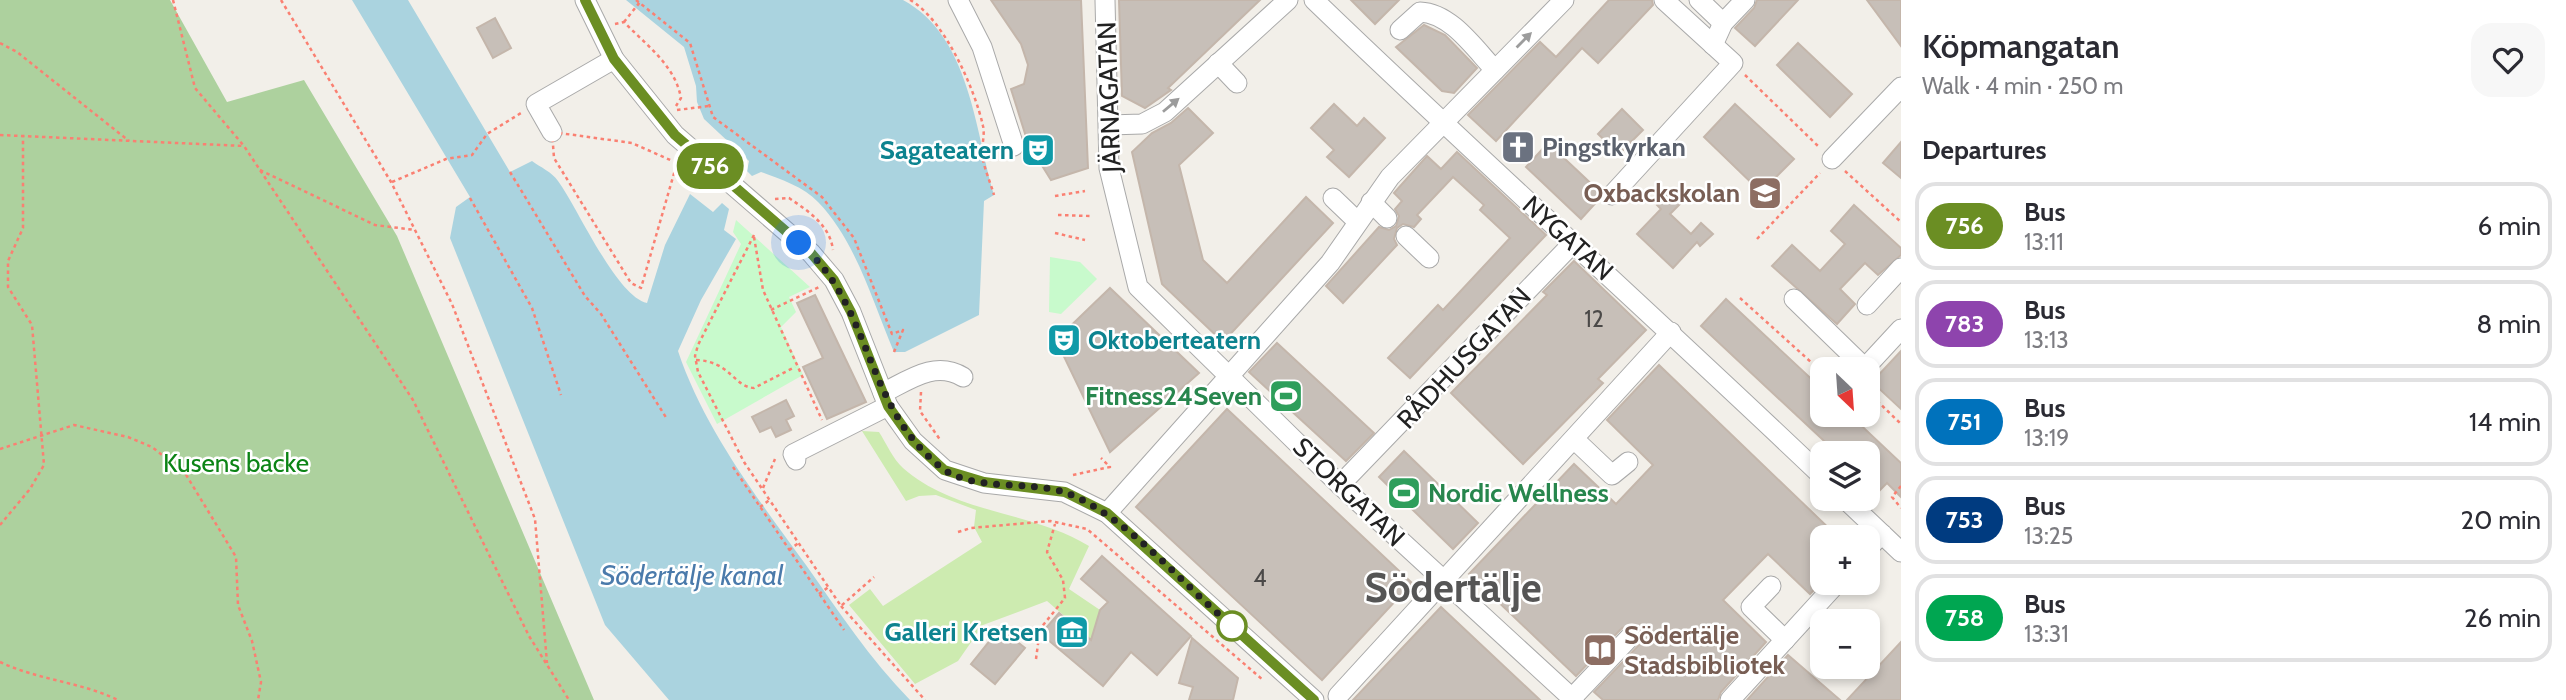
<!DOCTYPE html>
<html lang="en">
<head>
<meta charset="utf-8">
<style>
  :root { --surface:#fff; --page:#f7f7f7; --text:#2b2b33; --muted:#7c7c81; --line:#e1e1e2 }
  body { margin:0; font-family:Cabin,sans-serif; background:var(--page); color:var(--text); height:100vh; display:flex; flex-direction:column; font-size:26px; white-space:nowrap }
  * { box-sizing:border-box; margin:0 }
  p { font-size:23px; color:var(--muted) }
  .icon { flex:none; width:38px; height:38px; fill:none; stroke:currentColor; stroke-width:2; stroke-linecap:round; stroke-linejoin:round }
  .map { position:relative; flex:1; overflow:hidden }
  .details { display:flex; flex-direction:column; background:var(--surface); width:665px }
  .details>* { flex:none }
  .badge { padding:0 14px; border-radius:23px; font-size:24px; line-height:46px }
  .needle { width:46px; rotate:155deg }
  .controls { position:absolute; left:1810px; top:357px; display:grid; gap:14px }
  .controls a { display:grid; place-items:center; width:70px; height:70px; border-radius:14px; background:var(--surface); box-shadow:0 4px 10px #0003; font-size:35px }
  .you { position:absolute; width:35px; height:35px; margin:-18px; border:5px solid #fff; border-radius:50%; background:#1a73e8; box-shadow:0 0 0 10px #1a73e833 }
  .map>.badge { position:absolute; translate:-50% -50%; box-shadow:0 0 0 4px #fff }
  h2 { padding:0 21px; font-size:26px; line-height:63px }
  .round { display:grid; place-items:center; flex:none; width:74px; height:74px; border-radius:21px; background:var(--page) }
  .overview { display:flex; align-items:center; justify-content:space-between; height:119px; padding:0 21px }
  h1 { font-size:33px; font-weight:600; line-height:52px }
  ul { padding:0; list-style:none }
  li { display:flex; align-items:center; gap:21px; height:88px; margin:0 14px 10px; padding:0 7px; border:4px solid var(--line); border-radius:21px }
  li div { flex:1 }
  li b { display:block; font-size:26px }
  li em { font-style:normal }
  li .badge { min-width:77px; font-weight:700; text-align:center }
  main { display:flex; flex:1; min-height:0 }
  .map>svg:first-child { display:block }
</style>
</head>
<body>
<main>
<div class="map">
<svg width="1901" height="700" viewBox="0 0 1901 700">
  <rect width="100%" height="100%" fill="#f2efe9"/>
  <!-- grass -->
  <path fill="#cdebb0" d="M862 431 879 432C886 443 893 459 903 468 955 514 1032 511 1089 546L1069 589 1100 610 1098 617 1119 636 1113 658 1047 601 983 625 958 661 915 684 849 605 870 589 883 606 982 542 974 527 976 510 936 495 919 496 906 501Z"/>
  <!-- forest -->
  <path fill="#add19e" d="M0 0H170L227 102 304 80 397 236 594 700H0Z"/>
  <!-- park -->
  <g fill="#c8facc">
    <path d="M736 220 810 287 789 297 796 312 781 327 803 375 717 424 686 362 741 244 733 232Z"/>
    <path d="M1050 257 1080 262 1097 279 1061 314 1049 312Z"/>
  </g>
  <!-- water -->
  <g fill="#aad3df">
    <path d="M352 0H408L510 172 532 161C540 167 552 172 558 181 578 208 616 296 647 303L665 245 690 194 713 212 722 203 729 209 724 230 736 239 701 300 678 351C704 429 758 499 806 565 839 612 870 659 910 700H669L605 625 450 238 456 207 470 197Z"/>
    <path d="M626 0H903C970 36 975 130 994 195L984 201 979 315 905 352H894C873 303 856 241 818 202 804 187 780 179 761 172L752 176 747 171 749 161 704 119 697 102 696 86 684 47Z"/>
  </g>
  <!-- building -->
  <g fill="#c7bfb8" stroke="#c4b6ab" stroke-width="2">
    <path d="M991 0H1081L1088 168 1051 180 1028 143 1011 89 1024 84 1028 65 1021 44Z"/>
    <path d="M1119 0H1260L1168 88 1171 90 1145 108 1122 96Z"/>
    <path d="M1351 0H1399L1375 24Z"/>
    <path d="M1609 0H1652L1653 5 1598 63 1582 48 1496 141 1468 115 1540 42 1556 57Z"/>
    <path d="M1757 0H1798L1755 46 1735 28 1754 8Z"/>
    <path d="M1867 0H1901V46Z"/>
    <path d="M495 18 511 48 493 58 477 28Z"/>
    <path d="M1424 25 1445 35 1477 68 1454 93 1442 91 1396 47Z"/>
    <path d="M1798 43 1852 94 1830 117 1777 65Z"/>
    <path d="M1334 104 1357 126 1364 118 1385 138 1349 177 1327 157 1334 150 1311 128Z"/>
    <path d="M1735 104 1794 159 1761 192 1704 137Z"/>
    <path d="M1188 108 1213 133 1179 165 1203 260 1227 283 1306 197 1333 223 1223 342 1162 284 1132 152 1152 133 1171 123Z"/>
    <path d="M1622 109 1643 130 1619 154 1598 134Z"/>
    <path d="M1901 142V178L1883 163Z"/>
    <path d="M1548 143 1600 192V198L1581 219 1526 167Z"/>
    <path d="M1457 152 1546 235 1410 378 1388 358 1438 305 1443 310 1510 238 1480 210 1484 205 1453 177 1417 215 1421 219 1414 227 1403 224 1397 228 1394 239 1397 245 1343 303 1326 286 1379 227 1389 230 1396 226 1399 216 1395 209 1402 201 1394 193 1427 156 1441 169Z"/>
    <path d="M1670 192 1681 203 1670 214 1691 234 1701 223 1713 234 1700 246 1697 242 1673 268 1637 234 1661 209 1657 205Z"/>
    <path d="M1854 205 1901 248V255L1878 275 1865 263 1840 289 1855 304 1837 324 1772 266 1792 245 1820 271 1845 244 1831 231Z"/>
    <path d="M1574 261 1646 330 1598 379 1603 383 1523 464 1451 393 1547 295 1543 292Z"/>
    <path d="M1110 288 1199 373 1110 452 1056 340Z"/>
    <path d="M815 295 866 402 827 419 803 367 823 358 797 303Z"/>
    <path d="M1726 299 1822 389V415H1850L1901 463V497L1887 483 1878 492 1867 481V453H1837L1701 326Z"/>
    <path d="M1277 343 1374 433 1346 461 1249 372Z"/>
    <path d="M1901 351V409L1872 382Z"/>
    <path d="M1659 365 1838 537H1822V582L1810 594 1768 554 1723 600 1766 642 1721 692 1718 700H1603L1594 692 1639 645 1642 634 1638 628 1632 625 1622 628 1576 676 1469 574 1574 464 1616 504 1653 465 1607 420Z"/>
    <path d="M786 400 794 416 786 420 791 430 776 437 771 427 760 432 752 417Z"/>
    <path d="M1227 409 1412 583 1322 680 1136 507Z"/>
    <path d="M1404 451 1478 523 1453 549 1379 477Z"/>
    <path d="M1102 556 1191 636 1157 675 1131 652 1103 686 1041 634 1059 613 1091 640 1100 610 1108 602 1081 579Z"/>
    <path d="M1441 607 1540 700H1353Z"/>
    <path d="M1000 628 1025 648 995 684 971 664Z"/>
    <path d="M1192 638 1238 678 1233 700H1189L1193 687 1179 683Z"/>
    <path d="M1901 642V700H1847Z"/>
    <path d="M1788 655 1840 700H1747Z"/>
  </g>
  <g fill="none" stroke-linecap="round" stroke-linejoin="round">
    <!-- minor casing -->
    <g stroke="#a9a9a9" stroke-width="21">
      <g id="minor">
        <path d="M585 0 614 59 675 135 811 253 834 280 851 312 888 406 913 441 945 470 984 483 1064 492 1107 513 1314 700"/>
        <path d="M958 0 982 47 1014 146"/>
        <path d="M1105 0 1109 168 1138 287 1340 485 1574 700"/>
        <path d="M1314 0C1481 161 1654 316 1822 476"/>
        <path d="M1699 0 1723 23"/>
        <path d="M1400 30 1420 12C1451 13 1475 49 1495 70"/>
        <path d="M1713 45 1723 23 1745 0"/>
        <path d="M1218 63 1237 83"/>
        <path d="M1109 125 1142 124 1165 112 1288 0"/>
        <path d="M552 132 536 104 614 59"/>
        <path d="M1832 159 1901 87"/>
        <path d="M1612 195 1733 63 1664 0"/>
        <path d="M1333 198 1358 222"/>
        <path d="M1371 202 1387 218"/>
        <path d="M1406 236 1429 258"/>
        <path d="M1794 299 1865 368"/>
        <path d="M1867 305 1901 268"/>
        <path d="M1864 369 1901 329"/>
        <path d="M883 393C909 380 935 360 963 377"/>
        <path d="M1574 439 1612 475 1628 462"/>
        <path d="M796 460 793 454 888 406"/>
        <path d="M1340 485 1573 243"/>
        <path d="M1845 499 1901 552"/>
        <path d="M1107 513 1330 263 1390 177 1564 0"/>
        <path d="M1867 549 1882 534"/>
        <path d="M1771 586 1751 607 1785 640"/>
        <path d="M1338 696 1671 332"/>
        <path d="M1572 698 1630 637"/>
        <path d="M1730 700 1837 583"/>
      </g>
    </g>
    <!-- path -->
    <g stroke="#fa8072" stroke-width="2.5" stroke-dasharray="3.5 3.5" stroke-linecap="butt">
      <path d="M173 0 195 88 244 146 413 400 529 636 569 700"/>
      <path d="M281 0 391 182 452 304 535 519 547 663"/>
      <path d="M636 0 690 43 713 117 822 197 854 238 892 334 903 330 894 352"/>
      <path d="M910 0C944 19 975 89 983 126 985 134 982 144 982 153 983 166 990 181 994 195"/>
      <path d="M624 22 640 2"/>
      <path d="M615 24 624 22C646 45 675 65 681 98L676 106"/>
      <path d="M0 43 17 52 129 141"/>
      <path d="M1745 75 1818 146"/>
      <path d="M677 110 709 106"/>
      <path d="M552 132 632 143 677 163 641 288 631 283 554 158Z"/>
      <path d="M0 135 244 146"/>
      <path d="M260 170 375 225 415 230"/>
      <path d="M1845 171 1901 222"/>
      <path d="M510 172 585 296 601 314 667 419"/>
      <path d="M392 182 446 159 472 155 487 134 521 113"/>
      <path d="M1055 196 1085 191"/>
      <path d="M470 198 532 308 561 395"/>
      <path d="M775 199 789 198C808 211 830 225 833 250"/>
      <path d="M1058 215 1090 216"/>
      <path d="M1055 233 1085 240"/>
      <path d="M754 235 698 345 695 356 698 372 744 462 841 606 874 577"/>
      <path d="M754 237 763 290 822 420"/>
      <path d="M1757 239 1820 173"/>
      <path d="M1740 298 1822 372"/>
      <path d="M771 310 819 287"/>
      <path d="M696 360C730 361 734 387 754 388L795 367"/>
      <path d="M1867 391 1901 424"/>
      <path d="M921 392 920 411 941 441"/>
      <path d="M0 449 74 425 128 437 152 447 185 473 236 557 238 605 252 641 261 682 258 700"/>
      <path d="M733 467 844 630"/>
      <path d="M1073 475 1110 467 1101 458"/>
      <path d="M1901 486 1892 497 1901 508"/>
      <path d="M763 488 775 459"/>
      <path d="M760 507 771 499"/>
      <path d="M0 525 30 489 44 465 32 325 8 287V261L23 228V136"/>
      <path d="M958 532 971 528 1050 521 1087 529 1263 680"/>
      <path d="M789 550 800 542"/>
      <path d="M819 594 830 586"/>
      <path d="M841 606 925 700"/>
      <path d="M1036 659 1040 629 1065 598 1063 580 1047 552 1055 524"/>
      <path d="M0 662C38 680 81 682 118 700"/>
    </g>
    <!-- minor -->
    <use href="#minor" stroke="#fff" stroke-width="19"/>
  </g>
  <!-- one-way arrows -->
  <defs><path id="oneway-solid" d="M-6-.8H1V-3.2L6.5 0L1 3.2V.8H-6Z" transform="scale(1.75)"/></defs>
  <g fill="#9c9c9c">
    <use href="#oneway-solid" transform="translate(1524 40) rotate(-45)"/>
    <use href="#oneway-solid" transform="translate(1171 105) rotate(-40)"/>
  </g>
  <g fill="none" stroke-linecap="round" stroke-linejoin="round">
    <!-- line casing -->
    <g stroke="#fff" stroke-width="16">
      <path id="line" d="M585 0 614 59 675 135 811 253 834 280 851 312 888 406 913 441 944 470 984 482 1065 492 1107 513 1314 700"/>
    </g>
    <!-- line -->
    <use href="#line" stroke="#6b8e23" stroke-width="10"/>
    <!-- walk -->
    <path stroke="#222" stroke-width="7" stroke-dasharray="0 12.6" d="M799 243C873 304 863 407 942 468 972 492 1032 480 1067 493 1129 518 1181 583 1232 626"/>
  </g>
  <!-- icons -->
  <defs>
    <g id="church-square" transform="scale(1.75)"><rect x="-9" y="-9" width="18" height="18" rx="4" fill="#6b7280" stroke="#fff"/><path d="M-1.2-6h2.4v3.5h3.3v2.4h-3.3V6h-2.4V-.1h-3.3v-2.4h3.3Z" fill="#fff"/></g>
    <g id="theatre-square" transform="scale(1.75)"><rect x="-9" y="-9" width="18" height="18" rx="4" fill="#0f9aa8" stroke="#fff"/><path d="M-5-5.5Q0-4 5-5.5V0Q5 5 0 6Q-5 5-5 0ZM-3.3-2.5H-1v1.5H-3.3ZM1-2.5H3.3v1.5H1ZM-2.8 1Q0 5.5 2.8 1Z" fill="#fff"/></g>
    <g id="school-square" transform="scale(1.75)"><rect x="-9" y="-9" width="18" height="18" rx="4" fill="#8d6e63" stroke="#fff"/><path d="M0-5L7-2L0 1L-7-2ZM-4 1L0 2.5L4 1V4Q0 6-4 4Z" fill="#fff"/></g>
    <g id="stadium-square" transform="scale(1.75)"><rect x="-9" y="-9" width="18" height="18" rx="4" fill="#2e9e5b" stroke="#fff"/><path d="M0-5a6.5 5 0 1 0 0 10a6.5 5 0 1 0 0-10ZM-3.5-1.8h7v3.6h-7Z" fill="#fff"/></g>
    <g id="museum-square" transform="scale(1.75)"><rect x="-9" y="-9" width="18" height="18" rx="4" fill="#0f9aa8" stroke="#fff"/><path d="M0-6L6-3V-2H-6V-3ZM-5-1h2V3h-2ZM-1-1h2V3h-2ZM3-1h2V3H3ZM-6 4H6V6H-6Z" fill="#fff"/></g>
    <g id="library-square" transform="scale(1.75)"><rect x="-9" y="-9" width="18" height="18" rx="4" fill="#8d6e63" stroke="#fff"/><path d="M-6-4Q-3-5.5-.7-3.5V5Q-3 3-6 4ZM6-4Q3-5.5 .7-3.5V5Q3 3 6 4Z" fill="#fff"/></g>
  </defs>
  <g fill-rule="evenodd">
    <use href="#church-square" x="1518" y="147"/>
    <use href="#theatre-square" x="1038" y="150"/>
    <use href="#school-square" x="1765" y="193"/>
    <use href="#theatre-square" x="1064" y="340"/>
    <use href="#stadium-square" x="1286" y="396"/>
    <use href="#stadium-square" x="1404" y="493"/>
    <use href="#museum-square" x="1072" y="632"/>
    <use href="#library-square" x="1600" y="650"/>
  </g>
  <!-- markers -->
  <circle fill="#fff" stroke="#6b8e23" stroke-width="3.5" cx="1232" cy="626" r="14"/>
  <g text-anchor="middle" stroke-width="5" stroke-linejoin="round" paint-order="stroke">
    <!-- number labels -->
    <g font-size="23" fill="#4b4948">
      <text x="1594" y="327">12</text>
      <text x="1260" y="586">4</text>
    </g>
    <!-- street labels -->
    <g font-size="26" fill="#222" stroke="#fff">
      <text transform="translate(1109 97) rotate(-92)" y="9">JÄRNAGATAN</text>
      <text transform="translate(1568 238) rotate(42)" y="9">NYGATAN</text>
      <text transform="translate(1464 358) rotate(-47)" y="9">RÅDHUSGATAN</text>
      <text transform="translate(1349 492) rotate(44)" y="9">STORGATAN</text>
    </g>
    <!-- worship labels -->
    <g font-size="26" font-weight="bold" fill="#5b616d" stroke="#fff" text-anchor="start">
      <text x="1542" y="156">Pingstkyrkan</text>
    </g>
    <!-- culture labels -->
    <g font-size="26" font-weight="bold" fill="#0d838f" stroke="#fff" text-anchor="end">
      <text x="1014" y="159">Sagateatern</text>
      <text x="1088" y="349" text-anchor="start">Oktoberteatern</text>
      <text x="1048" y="641">Galleri Kretsen</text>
    </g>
    <!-- education labels -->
    <g font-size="26" font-weight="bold" fill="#785e54" stroke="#fff" text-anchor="end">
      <text x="1740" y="202">Oxbackskolan</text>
      <text x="1624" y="644" text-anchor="start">Södertälje<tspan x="1624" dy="30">Stadsbibliotek</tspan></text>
    </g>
    <!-- leisure labels -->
    <g font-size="26" font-weight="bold" fill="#27864d" stroke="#fff" text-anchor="end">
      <text x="1262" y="405">Fitness24Seven</text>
      <text x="1428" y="502" text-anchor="start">Nordic Wellness</text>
    </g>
    <!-- park labels -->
    <g font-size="26" fill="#0c8416" stroke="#fff">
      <text x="236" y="472">Kusens backe</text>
    </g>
    <!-- water labels -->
    <g font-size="28" font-style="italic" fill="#4a7aab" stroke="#fff">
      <text x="692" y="585">Södertälje kanal</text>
    </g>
    <!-- town labels -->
    <g font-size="40" font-weight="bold" fill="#555" stroke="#fff">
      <text x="1453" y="602">Södertälje</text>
    </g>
  </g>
</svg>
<div class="controls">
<a><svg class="needle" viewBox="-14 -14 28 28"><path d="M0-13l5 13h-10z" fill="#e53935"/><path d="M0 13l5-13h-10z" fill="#7c7c81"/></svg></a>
<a><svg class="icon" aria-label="layers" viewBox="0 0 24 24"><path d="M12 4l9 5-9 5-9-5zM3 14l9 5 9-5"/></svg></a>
<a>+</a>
<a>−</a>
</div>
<div class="you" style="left:799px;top:243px"></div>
<b class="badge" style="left:710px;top:166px;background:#6b8e23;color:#fff">756</b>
</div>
<section class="details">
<div class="overview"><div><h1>Köpmangatan</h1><p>Walk · 4 min · 250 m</p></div><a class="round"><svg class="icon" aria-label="heart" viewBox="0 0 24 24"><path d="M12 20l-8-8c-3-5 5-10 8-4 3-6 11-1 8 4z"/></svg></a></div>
<h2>Departures</h2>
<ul>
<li><span class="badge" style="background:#6b8e23;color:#fff">756</span><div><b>Bus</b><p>13:11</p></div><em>6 min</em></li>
<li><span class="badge" style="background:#8e44ad;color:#fff">783</span><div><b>Bus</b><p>13:13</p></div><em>8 min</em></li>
<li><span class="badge" style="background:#0072bc;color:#fff">751</span><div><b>Bus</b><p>13:19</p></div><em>14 min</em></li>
<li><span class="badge" style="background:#003b80;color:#fff">753</span><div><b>Bus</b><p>13:25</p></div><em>20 min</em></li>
<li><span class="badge" style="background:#00a651;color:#fff">758</span><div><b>Bus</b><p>13:31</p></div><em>26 min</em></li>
</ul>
</section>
</main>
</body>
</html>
